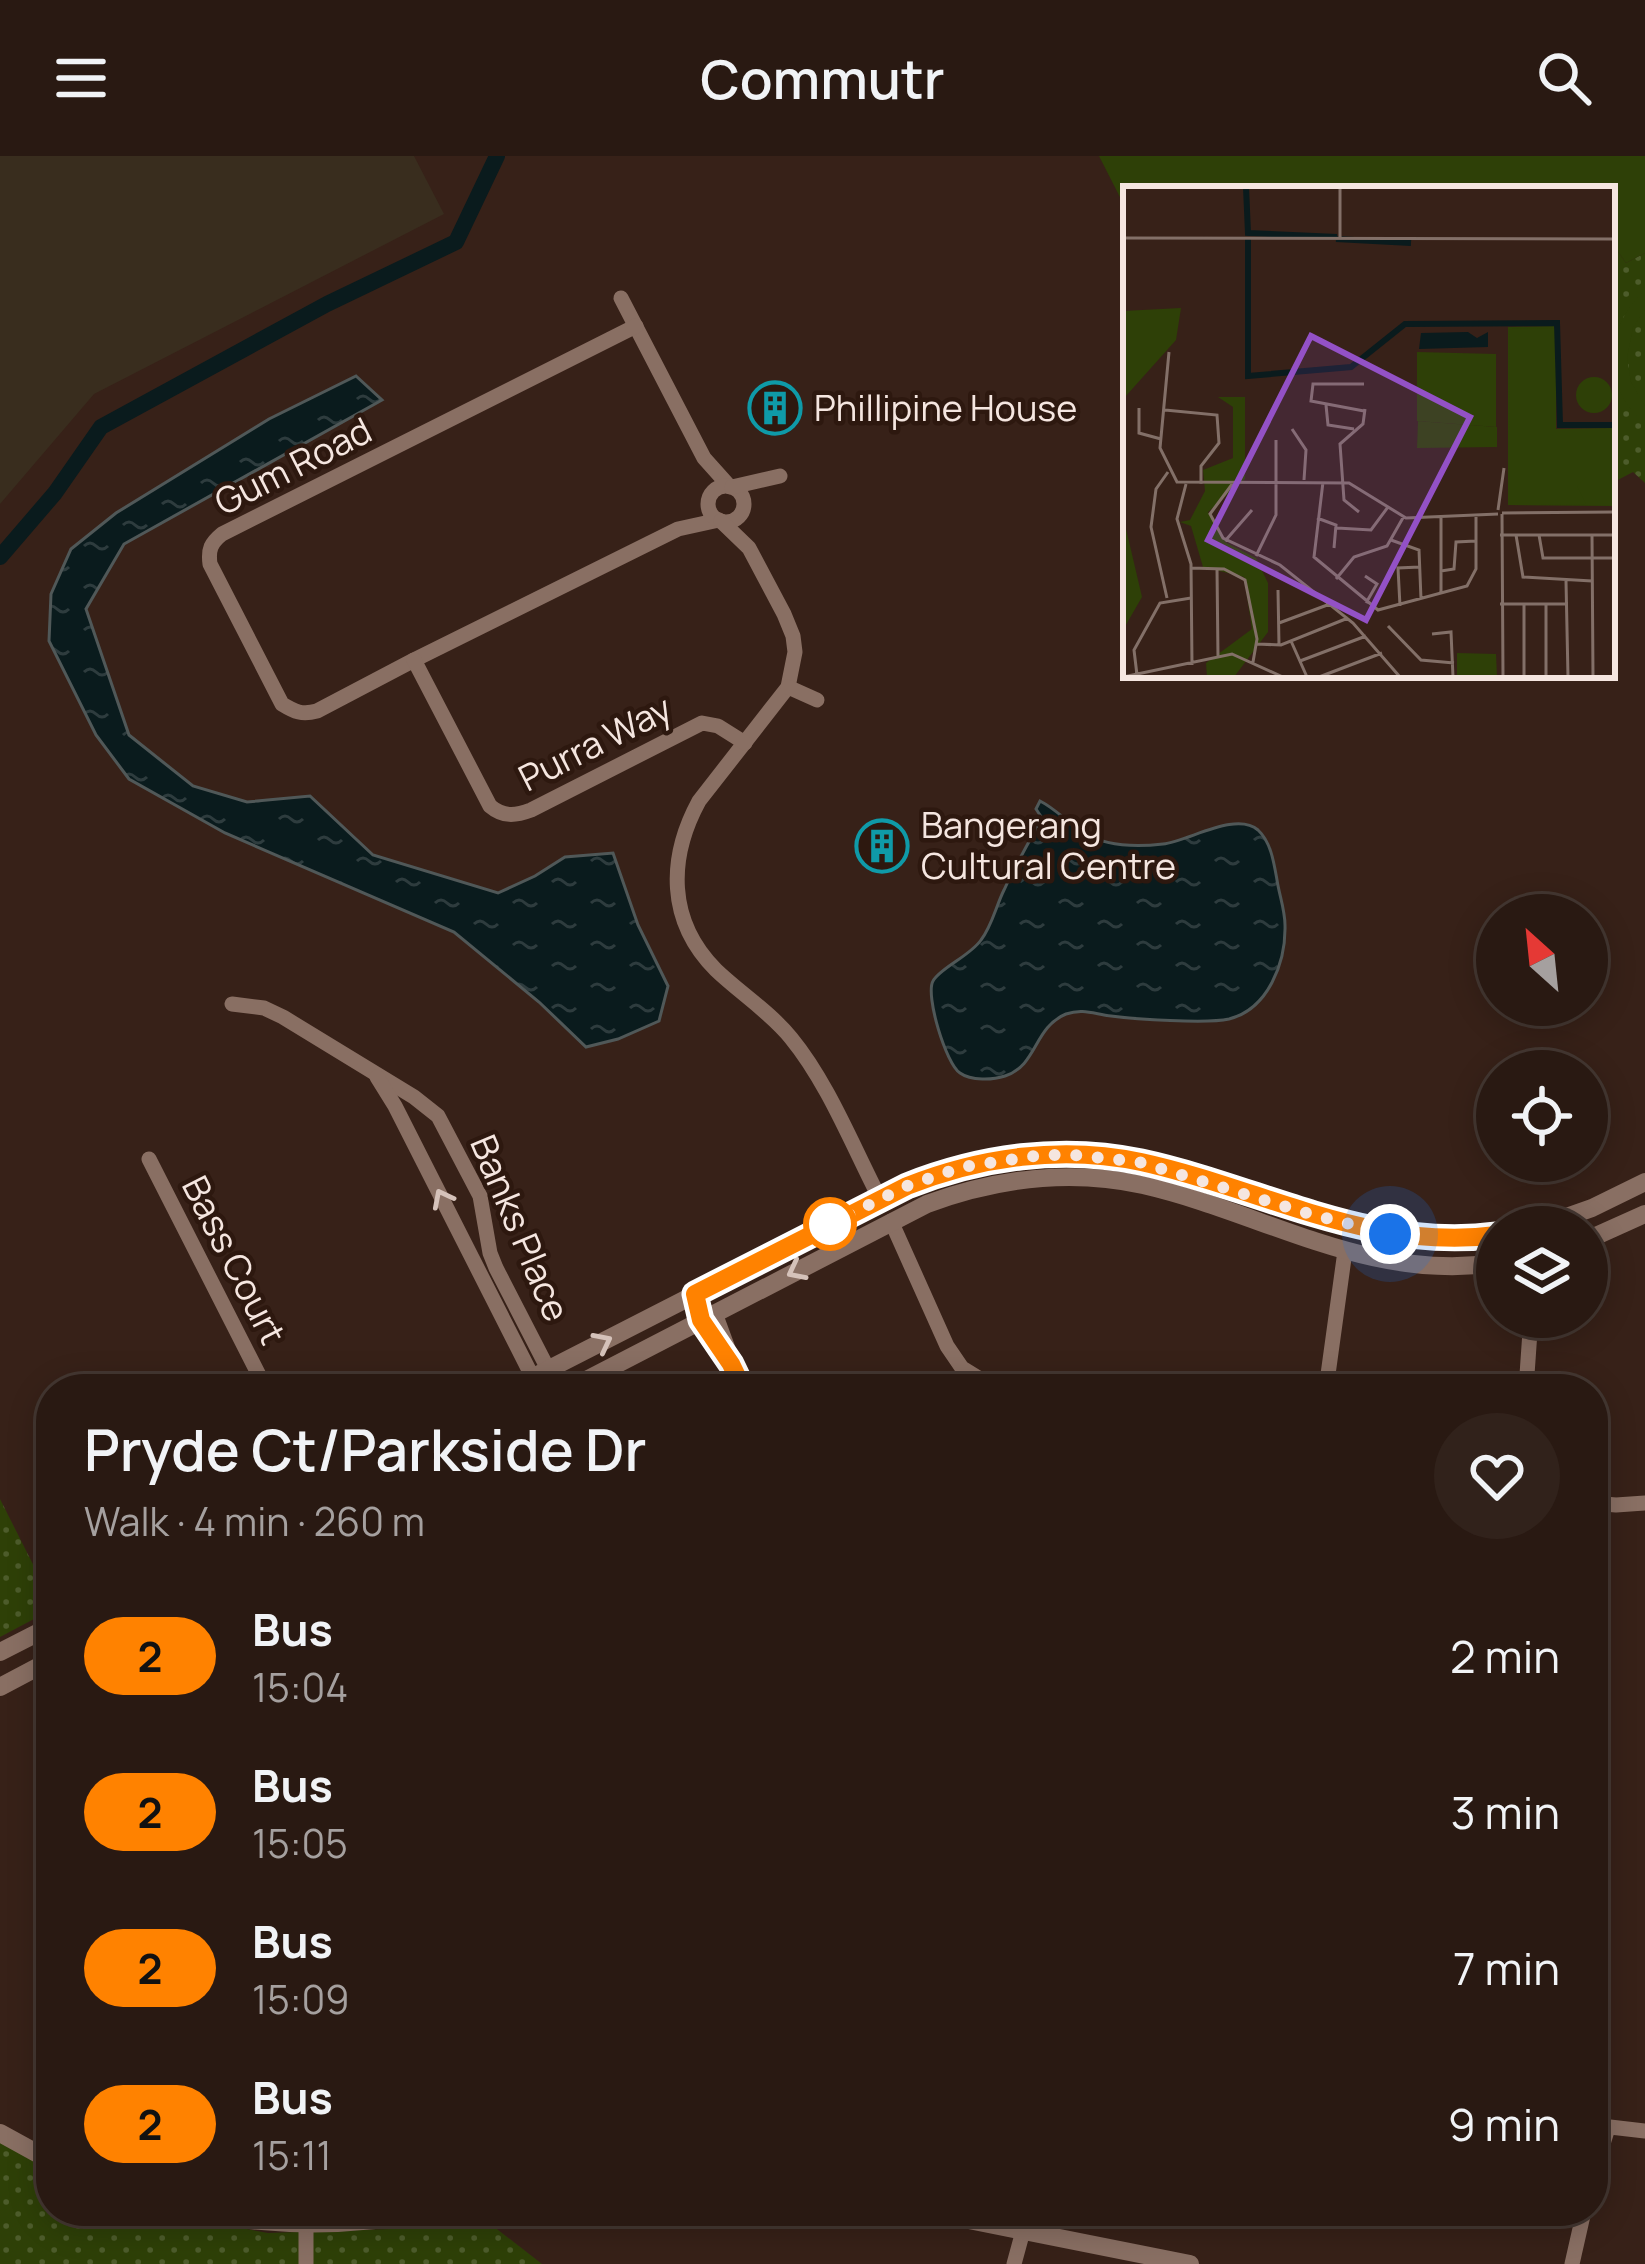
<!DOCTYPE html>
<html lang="en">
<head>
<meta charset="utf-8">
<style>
  :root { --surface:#291912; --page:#31221b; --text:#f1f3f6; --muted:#a5a09f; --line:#453832 }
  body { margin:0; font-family:Manrope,sans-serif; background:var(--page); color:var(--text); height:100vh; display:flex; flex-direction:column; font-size:45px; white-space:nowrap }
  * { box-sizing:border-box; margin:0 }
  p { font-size:39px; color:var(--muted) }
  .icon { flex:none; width:66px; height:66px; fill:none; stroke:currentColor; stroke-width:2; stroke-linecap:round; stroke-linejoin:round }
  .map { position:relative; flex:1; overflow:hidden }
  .drawer { position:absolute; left:36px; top:1218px; width:1572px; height:852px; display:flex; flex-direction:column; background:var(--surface); border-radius:48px; box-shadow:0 6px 30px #0003,0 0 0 3px var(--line) }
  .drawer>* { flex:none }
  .badge { padding:0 24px; border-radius:39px; font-size:42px; line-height:78px }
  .needle { width:78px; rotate:333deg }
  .controls { position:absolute; left:1476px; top:738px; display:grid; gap:24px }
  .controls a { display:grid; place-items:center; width:132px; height:132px; border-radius:50%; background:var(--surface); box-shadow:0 6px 30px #0003,0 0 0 3px var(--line); font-size:60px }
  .you { position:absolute; width:60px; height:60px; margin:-30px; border:9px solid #fff; border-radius:50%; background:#1a73e8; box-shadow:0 0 0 18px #1a73e833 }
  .map>.badge { position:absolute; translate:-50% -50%; box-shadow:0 0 0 6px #fff }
  .round { display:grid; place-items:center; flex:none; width:126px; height:126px; border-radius:63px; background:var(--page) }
  .summary { display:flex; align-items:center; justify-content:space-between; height:204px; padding:0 48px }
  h1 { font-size:57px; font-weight:600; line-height:90px }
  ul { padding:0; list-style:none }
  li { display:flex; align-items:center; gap:36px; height:156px; padding:0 48px }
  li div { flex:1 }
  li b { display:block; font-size:45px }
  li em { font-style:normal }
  li .badge { min-width:132px; font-weight:700; text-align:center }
  header { display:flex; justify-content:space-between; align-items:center; height:156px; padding:0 48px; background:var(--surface); font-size:54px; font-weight:600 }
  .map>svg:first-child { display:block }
</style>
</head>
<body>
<header><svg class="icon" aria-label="menu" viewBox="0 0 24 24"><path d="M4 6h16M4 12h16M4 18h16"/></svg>Commutr<svg class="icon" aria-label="search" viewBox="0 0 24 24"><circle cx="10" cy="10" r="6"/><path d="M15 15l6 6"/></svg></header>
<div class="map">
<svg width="1645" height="2108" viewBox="0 0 1645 2108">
  <defs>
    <pattern id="park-dots" width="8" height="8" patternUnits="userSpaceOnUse" patternTransform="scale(3)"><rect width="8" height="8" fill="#2e4007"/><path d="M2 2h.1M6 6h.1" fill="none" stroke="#4d5c2b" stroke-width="1.8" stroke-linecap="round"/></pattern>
    <pattern id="water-ripples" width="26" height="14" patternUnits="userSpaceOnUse" patternTransform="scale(3)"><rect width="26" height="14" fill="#0a1b1d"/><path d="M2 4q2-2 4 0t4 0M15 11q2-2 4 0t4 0" fill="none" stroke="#2e3c3e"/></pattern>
  </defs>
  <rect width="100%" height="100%" fill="#372118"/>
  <!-- commercial -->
  <path fill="#392d1e" d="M0 0H414L444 58 94 238 0 348Z"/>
  <!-- park -->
  <g fill="url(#park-dots)">
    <path d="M1612 87 1626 107 1645 97V327L1633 316 1612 327Z"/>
    <path d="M0 1343 51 1444V1454L0 1481Z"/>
    <path d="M0 1983 51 2016V2055H150L268 2077 391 2073 475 2056 542 2108H0Z"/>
  </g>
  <!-- garden -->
  <g fill="#2e4007">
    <path d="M1099 0H1645V97L1626 107 1612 87V33H1126V53Z"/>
    <path d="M1645 134V154L1633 171 1627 202 1631 226 1645 250V267C1600 230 1604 172 1645 134Z"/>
  </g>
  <!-- water -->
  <g fill="url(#water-ripples)" stroke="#505858" stroke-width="3">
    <path d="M356 220 382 244 124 388 86 453 129 579 193 630 247 646 310 640 373 699 498 737 535 720 565 701 613 697 638 769 668 830 659 865 618 883 586 891 539 846 454 776 225 677 129 623 96 579 49 485 51 438 71 393 116 357 269 263Z"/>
    <path d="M1040 645C1056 653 1068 667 1084 677 1107 691 1137 691 1163 688 1189 685 1236 655 1258 674 1271 686 1274 707 1277 724 1279 738 1285 754 1285 769 1286 807 1268 853 1229 863 1206 868 1135 863 1111 860 1094 858 1083 852 1066 858 1033 872 1038 909 1005 920 993 924 971 925 960 917 946 908 925 839 933 825 940 812 970 800 981 784 992 770 996 750 1004 734 1015 710 1029 686 1042 662L1036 653Z"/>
  </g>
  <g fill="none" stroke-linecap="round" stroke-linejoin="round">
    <!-- canal -->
    <path stroke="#0a1b1d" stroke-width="16" d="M0 401 55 337 101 271 327 148 456 86 497 0"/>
    <!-- minor -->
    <g stroke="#896f63" stroke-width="15">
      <path d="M621 142 704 302 730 331"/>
      <path d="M636 170 222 378C211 387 208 393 210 408L282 548C295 556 302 559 317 555L414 504 678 373 719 364"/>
      <circle cx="726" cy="348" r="18"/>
      <path d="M732 331 780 320"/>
      <path d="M721 365 749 392 784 458 793 480 795 496 788 531 699 645C668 702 667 765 716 814 740 837 770 856 791 882 828 927 853 991 880 1043"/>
      <path d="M414 504 490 650C503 661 515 660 531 654L702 567 718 570 745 587"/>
      <path d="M788 531 817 544"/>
      <path d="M232 848 264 852 283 861 414 941 438 960 480 1040 490 1097 496 1112 548 1213"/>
      <path d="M377 921 395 950 533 1222"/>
      <path d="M149 1003 266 1233"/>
      <path d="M891 1065 947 1190 962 1212 996 1233"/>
      <path d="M715 1157 743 1233"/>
      <path d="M701 1164 726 1201"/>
      <path d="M1326 1233 1345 1095"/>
      <path d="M1526 1233 1531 1161"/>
      <path d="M1593 1347 1616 1349 1645 1347"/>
      <path d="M1593 1781 1595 1794 1593 1823"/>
      <path d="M1593 1969 1645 1975"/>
      <path d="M1593 2019 1608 1972"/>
      <path d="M306 2069V2108"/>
      <path d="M1014 2108 1023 2075"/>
      <path d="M1572 2108 1584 2055"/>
    </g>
    <!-- tertiary -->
    <g stroke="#896f63" stroke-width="18">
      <path d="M1538 1071 1592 1052 1645 1026"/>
      <path d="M1587 1084 1645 1058"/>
      <path d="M510 1233 907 1030C980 1002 1062 989 1141 1006 1262 1032 1368 1096 1497 1079"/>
      <path d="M569 1233 927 1048C995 1023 1070 1013 1143 1029 1265 1057 1366 1126 1497 1107"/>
      <path d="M0 1496 51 1470"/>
      <path d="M0 1531 51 1504"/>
      <path d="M0 1977 51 2005"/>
      <path d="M189 2055C270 2071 352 2072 433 2055"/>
      <path d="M924 2055 1190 2108"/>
    </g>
  </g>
  <!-- one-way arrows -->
  <defs><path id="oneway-chevron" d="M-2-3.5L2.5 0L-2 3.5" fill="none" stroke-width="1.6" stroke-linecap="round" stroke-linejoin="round" transform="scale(3)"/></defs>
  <g stroke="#d5c2ba">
    <use href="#oneway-chevron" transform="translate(442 1042) rotate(-117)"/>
    <use href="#oneway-chevron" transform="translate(796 1115) rotate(153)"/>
    <use href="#oneway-chevron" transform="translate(603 1186) rotate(-27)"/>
  </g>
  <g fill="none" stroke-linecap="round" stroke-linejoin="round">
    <!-- line casing -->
    <g stroke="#fff" stroke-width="27">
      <path id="line" d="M743 1233 731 1208 701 1164 695 1138 907 1030C980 1001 1062 989 1141 1006 1261 1032 1370 1096 1497 1079"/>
    </g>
    <!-- line -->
    <use href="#line" stroke="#ff8200" stroke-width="18"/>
    <!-- walk -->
    <path stroke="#f5e6e0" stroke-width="12" stroke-dasharray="0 21.6" d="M830 1068 907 1030 962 1011 1041 999H1075L1139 1006 1310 1058 1390 1078"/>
  </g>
  <!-- icons -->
  <defs>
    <g id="building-ring" transform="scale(2.7)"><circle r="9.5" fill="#2d180f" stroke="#0f9aa8" stroke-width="1.5"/><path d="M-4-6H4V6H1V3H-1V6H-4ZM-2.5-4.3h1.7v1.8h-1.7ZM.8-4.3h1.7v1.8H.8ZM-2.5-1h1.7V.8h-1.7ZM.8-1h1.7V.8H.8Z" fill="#0f9aa8"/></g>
  </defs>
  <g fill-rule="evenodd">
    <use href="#building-ring" x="775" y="252"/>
    <use href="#building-ring" x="882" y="690"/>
  </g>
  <!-- markers -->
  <circle fill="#fff" stroke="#ff8200" stroke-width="6" cx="830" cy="1068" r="24"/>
  <g text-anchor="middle" stroke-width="9" stroke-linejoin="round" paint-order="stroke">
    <!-- poi labels -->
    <g font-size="36" fill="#f5e6e0" stroke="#2d180f" text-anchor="start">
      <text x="814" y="265">Phillipine House</text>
      <text x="921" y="682">Bangerang<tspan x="921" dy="41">Cultural Centre</tspan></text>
    </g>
    <!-- street labels -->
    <g font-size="36" fill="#f5e6e0" stroke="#2d180f">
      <text transform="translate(293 310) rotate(-27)" y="13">Gum Road</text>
      <text transform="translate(595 587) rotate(-27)" y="13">Purra Way</text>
      <text transform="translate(520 1072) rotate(67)" y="13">Banks Place</text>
      <text transform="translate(234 1104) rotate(63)" y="13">Bass Court</text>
    </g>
  </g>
  <!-- overview -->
  <g transform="translate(1123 30)">
    <rect width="492" height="492" fill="#372118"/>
    <path d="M58 122 53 154 2 211 0 289V125ZM431 140 433 243 492 242V320L385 319V141ZM95 211H122V293L85 326 102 356 133 372 145 397V446L111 491H84L83 477 129 443 121 391 80 381 68 340 57 336 67 334 82 305 80 284 110 272V221ZM295 235 374 241V261L294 262ZM0 330 19 411 0 444ZM334 467 373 468 374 491H334Z" fill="#2e4007"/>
    <path d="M433 142V244H386L387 143ZM294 166 373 168V241L294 235ZM453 209a18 18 0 1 1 36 0a18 18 0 1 1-36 0ZM418 291H463L454 300 463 318 418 319Z" fill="#2e4007"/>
    <path d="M345 146 354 152 365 146V161L296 163 298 147Z" fill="#0a1b1d"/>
    <path fill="none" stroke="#0a1b1d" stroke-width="6" d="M123 1 125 47 214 51M125 53V190L228 181 282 138 434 137 437 239H492M213 53 288 57"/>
    <path fill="none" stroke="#837068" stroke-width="3" d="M217 1V52M0 52 492 53M46 166 37 262 54 296 226 297 283 332 375 328M241 198H190L188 215 241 225M203 219 205 239 231 243M16 222V247L38 253M42 224 94 229 96 257 78 280V298M169 243 183 264 181 294M200 296 191 371 255 424 344 400 353 383V331M110 297 87 328 100 352 157 379 230 437 277 491M63 298 54 333 68 378 69 479M375 324 381 282M236 326 221 314 217 258 240 238 242 223M379 327 492 326M379 328 380 491M194 332 213 339 211 362M318 332V409M214 342 248 344 265 321M377 349H492M393 349 400 391 469 395M416 349 420 372H492M469 349 470 491M268 354 296 364 298 413M102 355 129 324M133 370 153 329V254M68 382 101 383 122 394 134 453 130 476M94 382 95 472M318 385 331 383 333 356 353 355M242 390 254 398 243 417M213 393 231 371 264 360 281 330M443 395 445 491M155 404 156 459M44 412 28 341 33 303 45 286M377 418H445M401 418V491M277 420 275 382 297 381M156 437 207 418M265 440 298 474 331 477M309 448 328 446 330 491M168 455 184 491M134 458 158 459 225 432M177 475 243 450M14 489 11 464 37 417 68 412M0 491 109 468 160 491M196 491 259 467M423 491V418"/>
    <path fill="#9351c6" fill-opacity="0.15" stroke="#9351c6" stroke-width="6" d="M188 150 347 231 243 434 85 354Z"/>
    <rect width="492" height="492" fill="none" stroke="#f5e6e0" stroke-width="6"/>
  </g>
</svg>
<div class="controls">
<a><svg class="needle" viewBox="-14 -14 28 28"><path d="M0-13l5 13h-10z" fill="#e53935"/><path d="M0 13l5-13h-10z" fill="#a5a09f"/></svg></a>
<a><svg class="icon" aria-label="locate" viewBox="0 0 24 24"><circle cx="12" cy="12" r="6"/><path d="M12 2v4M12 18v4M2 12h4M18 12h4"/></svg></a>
<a><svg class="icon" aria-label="layers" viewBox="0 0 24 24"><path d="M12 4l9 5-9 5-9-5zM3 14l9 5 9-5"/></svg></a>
</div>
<div class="you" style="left:1390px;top:1078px"></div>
<section class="drawer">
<div class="summary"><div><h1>Pryde Ct/Parkside Dr</h1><p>Walk · 4 min · 260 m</p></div><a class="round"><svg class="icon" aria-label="heart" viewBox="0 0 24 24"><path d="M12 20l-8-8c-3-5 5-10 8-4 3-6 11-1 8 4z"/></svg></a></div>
<ul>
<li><span class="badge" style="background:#ff8200;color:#111">2</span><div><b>Bus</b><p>15:04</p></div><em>2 min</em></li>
<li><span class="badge" style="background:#ff8200;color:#111">2</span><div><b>Bus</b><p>15:05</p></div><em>3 min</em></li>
<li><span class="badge" style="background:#ff8200;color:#111">2</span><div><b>Bus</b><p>15:09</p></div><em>7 min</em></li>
<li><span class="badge" style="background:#ff8200;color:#111">2</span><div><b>Bus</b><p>15:11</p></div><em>9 min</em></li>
</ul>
</section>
</div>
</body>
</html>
